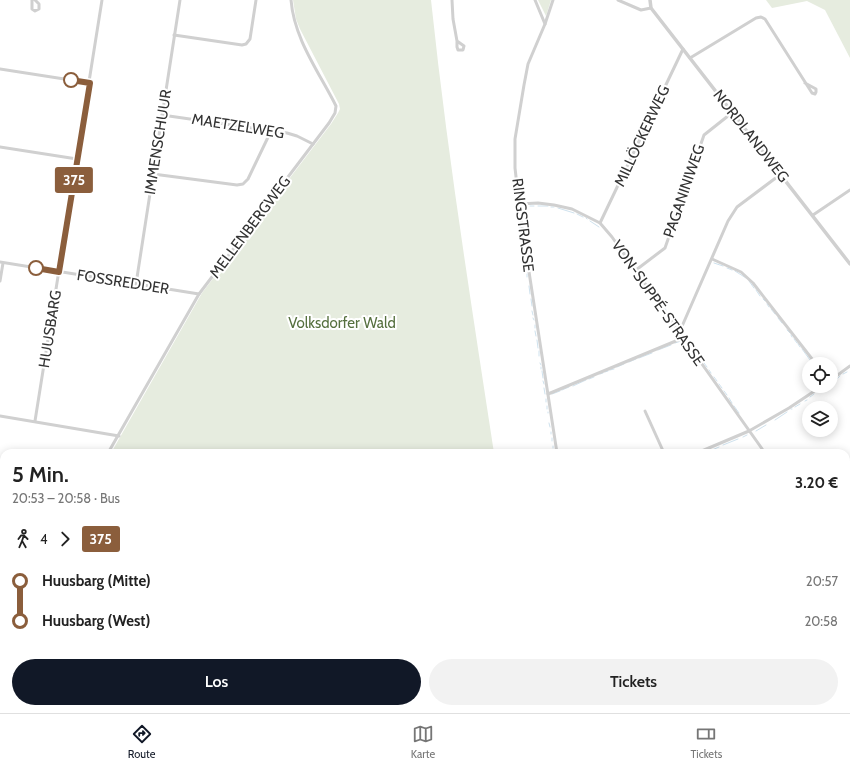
<!DOCTYPE html>
<html lang="de">
<head>
<meta charset="utf-8">
<style>
  :root { --surface:#fff; --page:#f2f2f2; --text:#222; --muted:#767676; --line:#e0e0e0; --accent:#111827 }
  body { margin:0; font-family:Cabin,sans-serif; background:var(--page); color:var(--text); height:100vh; display:flex; flex-direction:column; font-size:15px; white-space:nowrap }
  * { box-sizing:border-box; margin:0 }
  p { font-size:13px; color:var(--muted) }
  .icon { flex:none; width:22px; height:22px; fill:none; stroke:currentColor; stroke-width:2; stroke-linecap:round; stroke-linejoin:round }
  .map { position:relative; flex:1; overflow:hidden }
  .sheet { position:absolute; left:0px; top:449px; width:850px; height:264px; display:flex; flex-direction:column; background:var(--surface); border-radius:12px 12px 0 0; box-shadow:0 2px 10px #0003 }
  .sheet>* { flex:none }
  .badge { padding:0 8px; border-radius:3px; font-size:14px; line-height:26px }
  .fabs { position:absolute; left:802px; top:357px; display:grid; gap:8px }
  .fabs a { display:grid; place-items:center; width:36px; height:36px; border-radius:50%; background:var(--surface); box-shadow:0 2px 10px #0003; font-size:20px }
  .map>.badge { position:absolute; translate:-50% -50%; box-shadow:0 0 0 2px #fff }
  .legs { display:flex; align-items:center; gap:6px; height:44px; padding:0 12px; font-size:13px }
  .legs p { margin-inline-start:auto }
  .summary { display:flex; align-items:center; justify-content:space-between; height:68px; padding:0 12px }
  h1 { font-size:22px; font-weight:600; line-height:30px }
  .button { display:flex; gap:8px; margin-top:auto; padding:8px 12px }
  .button a { flex:1; height:46px; border-radius:24px; background:var(--accent); color:#fff; font-size:16px; font-weight:600; line-height:46px; text-align:center }
  .button a+a { background:var(--page); color:var(--text) }
  ul { padding:0 12px; list-style:none }
  li { display:flex; align-items:center; gap:14px; height:40px; font-size:15px }
  li i { display:grid; place-items:center; width:6px; height:100%; margin:0 5px; background:currentColor }
  li i::after { content:''; width:10px; height:10px; margin:-5px; border:3px solid; border-radius:50%; background:var(--surface) }
  li p { margin-inline-start:auto }
  li:first-child i { background:linear-gradient(#0000 50%,currentColor 0) }
  li:last-child i { background:linear-gradient(currentColor 50%,#0000 0) }
  .tabs { display:flex; justify-content:space-around; align-items:center; height:56px; border-top:1px solid var(--line); background:var(--surface); font-size:11px; color:var(--muted) }
  .tabs a { display:grid; justify-items:center; gap:2px }
  .tabs .current { color:var(--accent) }
  .map>svg:first-child { display:block }
</style>
</head>
<body>
<div class="map">
<svg width="850" height="713" viewBox="0 0 850 713">
  <rect width="100%" height="100%" fill="#fff"/>
  <!-- green -->
  <g fill="#e6ecdf">
    <path d="M293 0H431C447 152 471 302 494 453H111L202 293 331 124 338 113 340 109 339 104 300 29 296 19Z"/>
    <path d="M538 0H551L546 16Z"/>
    <path d="M766 0H850V58L825 10 807 1 772 8Z"/>
    <path d="M0 589 4 590V709H551L553 713H0Z"/>
  </g>
  <g fill="none" stroke-linecap="round" stroke-linejoin="round">
    <!-- stream -->
    <g stroke="#cfe2ee" stroke-width="1">
      <path d="M530 206H534"/>
      <path d="M538 206H548"/>
      <path d="M551 207H554"/>
      <path d="M558 208 574 213"/>
      <path d="M577 214 583 217"/>
      <path d="M586 218 587 219"/>
      <path d="M590 221 599 227"/>
      <path d="M520 227 521 238"/>
      <path d="M617 240 619 243"/>
      <path d="M522 241V244"/>
      <path d="M523 248 524 255"/>
      <path d="M624 250 633 263"/>
      <path d="M525 260 526 269"/>
      <path d="M714 263 723 266"/>
      <path d="M727 268 732 270"/>
      <path d="M735 271 746 278"/>
      <path d="M527 274V277"/>
      <path d="M641 274 645 280"/>
      <path d="M749 281 754 288"/>
      <path d="M529 286 530 294"/>
      <path d="M649 286 657 298"/>
      <path d="M756 290 760 296"/>
      <path d="M531 299 532 306"/>
      <path d="M763 299 765 301"/>
      <path d="M659 300 662 304"/>
      <path d="M767 304 769 307"/>
      <path d="M664 307 666 310"/>
      <path d="M771 309 775 314"/>
      <path d="M532 311 533 315"/>
      <path d="M668 313 672 318"/>
      <path d="M533 318 534 320"/>
      <path d="M778 318 782 323"/>
      <path d="M535 325V328"/>
      <path d="M787 330 790 333"/>
      <path d="M535 331 536 336"/>
      <path d="M684 335 686 338"/>
      <path d="M791 335 792 337"/>
      <path d="M794 339 797 343"/>
      <path d="M537 340 538 348"/>
      <path d="M688 341 691 345"/>
      <path d="M675 343 681 341"/>
      <path d="M798 344 800 347"/>
      <path d="M693 348 696 352"/>
      <path d="M802 349 813 364"/>
      <path d="M658 350 671 345"/>
      <path d="M539 351V356"/>
      <path d="M698 355 701 358"/>
      <path d="M639 358 652 353"/>
      <path d="M629 362 636 359"/>
      <path d="M540 363 541 365"/>
      <path d="M704 363 707 367"/>
      <path d="M541 367V369"/>
      <path d="M617 367 624 364"/>
      <path d="M610 370 614 369"/>
      <path d="M709 370 711 373"/>
      <path d="M542 371 543 378"/>
      <path d="M605 372 608 371"/>
      <path d="M600 374 603 373"/>
      <path d="M843 374 847 372"/>
      <path d="M714 377 717 381"/>
      <path d="M589 379 594 377"/>
      <path d="M837 379 840 376"/>
      <path d="M543 381 544 384"/>
      <path d="M833 382 835 380"/>
      <path d="M719 384 722 388"/>
      <path d="M573 386 586 380"/>
      <path d="M544 388 545 394"/>
      <path d="M823 389 827 386"/>
      <path d="M562 390 569 387"/>
      <path d="M724 391 727 395"/>
      <path d="M817 392 820 391"/>
      <path d="M552 394 560 391"/>
      <path d="M810 397 814 394"/>
      <path d="M729 398 732 403"/>
      <path d="M546 399V402"/>
      <path d="M805 401 807 400"/>
      <path d="M547 406V409"/>
      <path d="M734 406 739 413"/>
      <path d="M795 407 800 404"/>
      <path d="M791 409H792"/>
      <path d="M548 412V413"/>
      <path d="M775 420 787 412"/>
      <path d="M549 423 550 427"/>
      <path d="M756 431 766 425"/>
      <path d="M551 432V434"/>
      <path d="M743 437 747 435"/>
      <path d="M552 438V441"/>
      <path d="M723 445 738 439"/>
      <path d="M553 446V448"/>
      <path d="M712 450 719 447"/>
      <path d="M704 453 708 451"/>
      <path d="M846 468 850 467"/>
      <path d="M356 713 358 709"/>
      <path d="M419 713 420 709"/>
    </g>
    <!-- minor -->
    <g stroke="#d0d0d0" stroke-width="3">
      <path d="M32 0V9L35 11 39 9V4L35 0"/>
      <path d="M452 0 453 19 457 41V47L458 50H463L464 46 457 41"/>
      <path d="M535 0 545 24"/>
      <path d="M553 0 545 24 528 64 524 85 515 139V168L521 220 557 453"/>
      <path d="M618 0 641 10 651 8"/>
      <path d="M174 35 242 45 246 44 250 39 256 0"/>
      <path d="M690 58 756 18 761 17 765 19 812 93 815 94 816 92V89L805 83"/>
      <path d="M0 69 90 83"/>
      <path d="M162 115 287 133 297 136 313 144"/>
      <path d="M0 147 77 159"/>
      <path d="M153 174 237 185 243 184 248 179 271 131"/>
      <path d="M519 204 538 203 554 205 572 209 600 223 612 237 765 453"/>
      <path d="M813 215 850 190"/>
      <path d="M600 223 683 49"/>
      <path d="M712 259 741 272 753 283 816 364"/>
      <path d="M0 262 199 294"/>
      <path d="M636 270 665 248 704 135 733 112"/>
      <path d="M0 281 3 263"/>
      <path d="M136 284 180 0"/>
      <path d="M679 331 683 324 728 221 737 207 781 174"/>
      <path d="M831 380 850 366"/>
      <path d="M548 394 683 338"/>
      <path d="M645 411 664 453"/>
      <path d="M0 416 119 436"/>
      <path d="M35 421 102 0"/>
      <path d="M108 453 199 294 329 123 335 113 336 106C319 72 294 39 291 0"/>
      <path d="M697 453 749 431 789 408 822 386"/>
      <path d="M846 462 850 461"/>
      <path d="M0 474H4"/>
      <path d="M846 546 850 545"/>
      <path d="M0 587 4 588"/>
      <path d="M846 599 850 602"/>
      <path d="M618 709 620 713"/>
      <path d="M719 709 721 713"/>
      <path d="M834 709 836 713"/>
      <path d="M602 713 612 709"/>
      <path d="M647 713 656 709"/>
      <path d="M842 713 850 709"/>
    </g>
    <!-- tertiary -->
    <g stroke="#d0d0d0" stroke-width="3.5">
      <path d="M650 0 651 8 850 264"/>
      <path d="M846 471H850"/>
      <path d="M422 713 423 709"/>
    </g>
  </g>
  <g fill="none" stroke-linecap="round" stroke-linejoin="round">
    <!-- line-1 casing -->
    <g stroke="#fff" stroke-width="9">
      <path id="line-1" d="M36 268 59 272 90 83 71 80"/>
    </g>
    <!-- line-1 -->
    <use href="#line-1" stroke="#8b5e3c" stroke-width="6"/>
  </g>
  <!-- markers -->
  <g fill="#fff" stroke="#8b5e3c" stroke-width="2">
    <circle cx="71" cy="80" r="7"/>
    <circle cx="36" cy="268" r="7"/>
  </g>
  <g text-anchor="middle" stroke-width="4" stroke-linejoin="round" paint-order="stroke">
    <!-- street labels -->
    <g font-size="15" fill="#333" stroke="#fff">
      <text transform="translate(238 126) rotate(9)" y="5">MAETZELWEG</text>
      <text transform="translate(642 136) rotate(-65)" y="5">MILLÖCKERWEG</text>
      <text transform="translate(751 136) rotate(52)" y="5">NORDLANDWEG</text>
      <text transform="translate(158 142) rotate(-81)" y="5">IMMENSCHUUR</text>
      <text transform="translate(684 191) rotate(-71)" y="5">PAGANINIWEG</text>
      <text transform="translate(523 225) rotate(83)" y="5">RINGSTRASSE</text>
      <text transform="translate(250 227) rotate(-53)" y="5">MELLENBERGWEG</text>
      <text transform="translate(123 282) rotate(9)" y="5">FOSSREDDER</text>
      <text transform="translate(658 303) rotate(55)" y="5">VON-SUPPÉ-STRASSE</text>
      <text transform="translate(50 329) rotate(-81)" y="5">HUUSBARG</text>
    </g>
    <!-- park labels -->
    <g font-size="15" fill="#56703f" stroke="#fff">
      <text x="342" y="328">Volksdorfer Wald</text>
    </g>
  </g>
</svg>
<div class="fabs">
<a><svg class="icon" aria-label="locate" viewBox="0 0 24 24"><circle cx="12" cy="12" r="6"/><path d="M12 2v4M12 18v4M2 12h4M18 12h4"/></svg></a>
<a><svg class="icon" aria-label="layers" viewBox="0 0 24 24"><path d="M12 4l9 5-9 5-9-5zM3 14l9 5 9-5"/></svg></a>
</div>
<b class="badge" style="left:74px;top:180px;background:#8b5e3c;color:#fff">375</b>
<section class="sheet">
<div class="summary"><div><h1>5 Min.</h1><p>20:53 – 20:58 · Bus</p></div><b>3.20 €</b></div>
<div class="legs"><svg class="icon" aria-label="walk" viewBox="0 0 24 24"><circle cx="13" cy="4" r="2"/><path d="M13 8l-2 6 4 7M11 14l-3 7M7 12l3-4h3l4 4"/></svg>4<svg class="icon" aria-label="forward" viewBox="0 0 24 24"><path d="M9 5l7 7-7 7"/></svg><b class="badge" style="background:#8b5e3c;color:#fff">375</b></div>
<ul>
<li><i style="color:#8b5e3c"></i><b>Huusbarg (Mitte)</b><p>20:57</p></li>
<li><i style="color:#8b5e3c"></i><b>Huusbarg (West)</b><p>20:58</p></li>
</ul>
<div class="button"><a>Los</a><a>Tickets</a></div>
</section>
</div>
<nav class="tabs">
<a class="current"><svg class="icon" aria-label="directions" viewBox="0 0 24 24"><path d="M12 3l9 9-9 9-9-9zM9 14v-3h6M13 9l2 2-2 2"/></svg>Route</a>
<a><svg class="icon" aria-label="map" viewBox="0 0 24 24"><path d="M3 6l6-2 6 2 6-2v14l-6 2-6-2-6 2zM9 4v14M15 6v14"/></svg>Karte</a>
<a><svg class="icon" aria-label="tickets" viewBox="0 0 24 24"><path d="M3 7h18v10H3zM15 7v10"/></svg>Tickets</a>
</nav>
</body>
</html>
